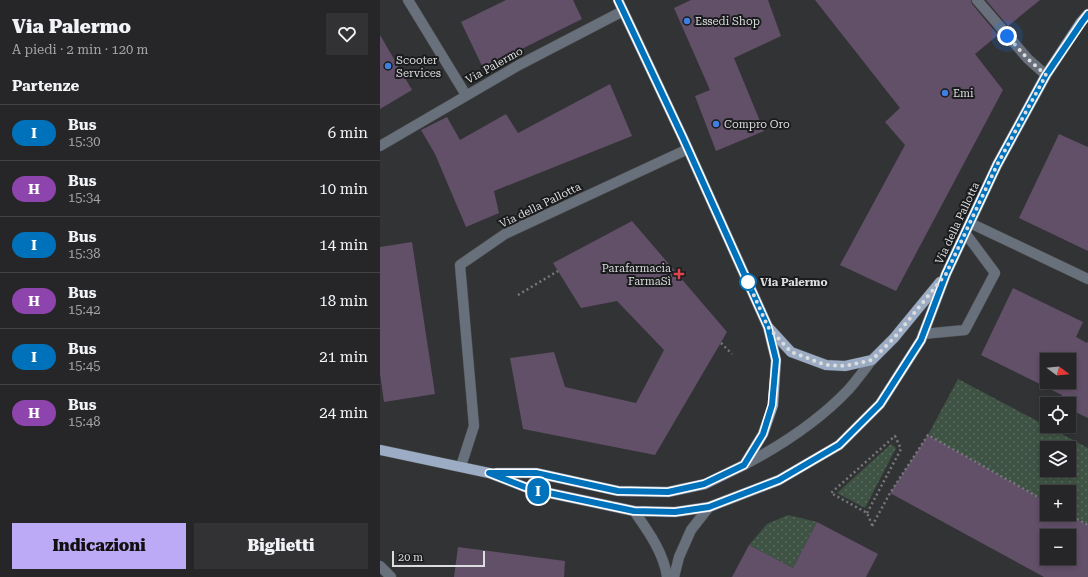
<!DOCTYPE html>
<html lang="it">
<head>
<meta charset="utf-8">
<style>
  :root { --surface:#262628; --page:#323234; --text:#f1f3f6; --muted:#a4a5a8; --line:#424345; --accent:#bcaaf6 }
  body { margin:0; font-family:"Roboto Serif",serif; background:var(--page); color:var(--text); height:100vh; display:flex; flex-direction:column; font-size:15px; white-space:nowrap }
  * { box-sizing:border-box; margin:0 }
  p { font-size:13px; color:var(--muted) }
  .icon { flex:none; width:22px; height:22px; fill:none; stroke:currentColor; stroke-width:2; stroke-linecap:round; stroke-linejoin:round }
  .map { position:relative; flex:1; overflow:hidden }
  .drawer { display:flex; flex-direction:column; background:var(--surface); width:380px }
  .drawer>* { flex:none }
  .badge { padding:0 8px; border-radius:13px; font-size:14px; line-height:26px }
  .needle { width:26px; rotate:106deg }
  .controls { position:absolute; left:660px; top:353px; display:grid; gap:8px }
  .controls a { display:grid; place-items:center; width:36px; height:36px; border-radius:0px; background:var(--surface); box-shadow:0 2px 6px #0003,0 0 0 1px var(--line); font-size:20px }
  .scale { position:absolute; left:12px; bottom:10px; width:93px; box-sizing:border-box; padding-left:4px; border:2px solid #dcddde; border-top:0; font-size:11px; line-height:14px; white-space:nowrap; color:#dcddde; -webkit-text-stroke:3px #1a1b1c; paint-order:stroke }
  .you { position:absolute; width:20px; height:20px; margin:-10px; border:3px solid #fff; border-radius:50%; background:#1a73e8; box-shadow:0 0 0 6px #1a73e833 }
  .map>.badge { position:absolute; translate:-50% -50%; box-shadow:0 0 0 2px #fff }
  h2 { padding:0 12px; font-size:15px; line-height:36px }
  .round { display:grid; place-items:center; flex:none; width:42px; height:42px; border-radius:0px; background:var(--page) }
  .overview { display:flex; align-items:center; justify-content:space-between; height:68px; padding:0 12px }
  h1 { font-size:19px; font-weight:800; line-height:30px }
  .action { display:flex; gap:8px; margin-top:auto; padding:8px 12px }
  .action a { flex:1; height:46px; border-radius:0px; background:var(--accent); color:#111; font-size:16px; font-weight:800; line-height:46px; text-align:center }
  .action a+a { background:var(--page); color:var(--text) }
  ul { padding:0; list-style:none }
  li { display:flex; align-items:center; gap:12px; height:56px; padding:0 12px; border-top:1px solid var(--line) }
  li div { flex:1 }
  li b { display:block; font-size:15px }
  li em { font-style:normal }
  li .badge { min-width:44px; font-weight:700; text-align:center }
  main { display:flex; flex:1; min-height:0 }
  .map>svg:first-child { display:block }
</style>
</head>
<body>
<main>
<section class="drawer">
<div class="overview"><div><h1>Via Palermo</h1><p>A piedi · 2 min · 120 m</p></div><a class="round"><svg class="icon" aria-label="heart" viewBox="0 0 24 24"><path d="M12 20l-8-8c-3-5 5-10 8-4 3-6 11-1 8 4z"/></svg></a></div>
<h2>Partenze</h2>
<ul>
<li><span class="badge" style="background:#0072bc;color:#fff">I</span><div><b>Bus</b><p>15:30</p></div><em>6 min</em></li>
<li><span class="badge" style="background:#8e44ad;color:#fff">H</span><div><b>Bus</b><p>15:34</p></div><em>10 min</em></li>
<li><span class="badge" style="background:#0072bc;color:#fff">I</span><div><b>Bus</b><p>15:38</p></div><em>14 min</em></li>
<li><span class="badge" style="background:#8e44ad;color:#fff">H</span><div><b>Bus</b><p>15:42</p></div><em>18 min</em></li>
<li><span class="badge" style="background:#0072bc;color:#fff">I</span><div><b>Bus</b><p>15:45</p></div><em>21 min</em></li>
<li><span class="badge" style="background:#8e44ad;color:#fff">H</span><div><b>Bus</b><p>15:48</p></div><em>24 min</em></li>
</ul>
<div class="action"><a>Indicazioni</a><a>Biglietti</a></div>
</section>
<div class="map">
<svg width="708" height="577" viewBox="0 0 708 577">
  <defs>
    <pattern id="green-dots" width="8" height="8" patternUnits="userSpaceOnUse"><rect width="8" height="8" fill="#3e5343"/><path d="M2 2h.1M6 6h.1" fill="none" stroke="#596b5e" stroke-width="1.8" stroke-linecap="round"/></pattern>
  </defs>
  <rect width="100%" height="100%" fill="#323335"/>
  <!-- green -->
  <g fill="url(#green-dots)" fill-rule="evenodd">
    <path d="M578 379 708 448V525L688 514 689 492H667V502L548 435ZM667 448H689V470H667Z"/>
    <path d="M511 444 516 448 485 508 457 493Z"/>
    <path d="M408 515 437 522 413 568 369 545 387 524Z"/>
  </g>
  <!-- building -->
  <g fill="#624f68" fill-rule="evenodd">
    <path d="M126 0H193L202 19 103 68 81 22Z"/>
    <path d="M311 0H388L401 36 354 58 384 131 336 151 315 96 330 90 294 8Z"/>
    <path d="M435 0H591L592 4 618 35 595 54 623 90 516 291 460 265 525 145 505 122 520 108Z"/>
    <path d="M606 0H660L628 26Z"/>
    <path d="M0 35 32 90 0 109Z"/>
    <path d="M230 84 252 136 114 191 119 213 86 227 55 154 41 130 67 117 80 140 126 114 138 133Z"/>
    <path d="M679 134 708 147V251L639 218Z"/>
    <path d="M252 221 347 332 275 455 143 429 130 358 174 352 185 387 256 403 284 350 237 301 201 308 173 263Z"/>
    <path d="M32 242 55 394 4 402 0 374V247Z"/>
    <path d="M633 288 703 322 696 337 707 343 708 341V418L689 409V404H678L682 395 601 355ZM667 360H689V382H667Z"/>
    <path d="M548 435 667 502V514H688L708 525V577H664L510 493ZM667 536H689V558H667Z"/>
    <path d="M437 522 498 554 486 577H352L369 545 413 568Z"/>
    <path d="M78 547 185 561 184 577H74Z"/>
  </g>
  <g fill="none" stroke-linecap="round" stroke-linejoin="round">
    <!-- minor casing -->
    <g stroke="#515253" stroke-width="11">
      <g id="minor">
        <path d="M28 0 86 95"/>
        <path d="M597 0 648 59 666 75"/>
        <path d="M0 146 139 65 243 11"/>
        <path d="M590 223 708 279"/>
        <path d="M543 334 585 330 615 273 586 234"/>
        <path d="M364 465C402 445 439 421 469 389 477 380 484 370 492 360"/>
        <path d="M81 466 94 426 80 265 125 234 308 149"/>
        <path d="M254 511C268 531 284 553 287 577"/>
        <path d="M0 566 11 577"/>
        <path d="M294 577 299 557 311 530 329 507"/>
      </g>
    </g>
    <!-- major casing -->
    <g stroke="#515253" stroke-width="11">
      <g id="major">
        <path d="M389 328 411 352 446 365 465 366 492 360 514 338 560 282"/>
        <path d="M0 450 109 473 150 489 254 511 295 512 329 507 399 480 459 445 500 404 541 340 566 274 617 165 666 75 701 22 708 14"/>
        <path d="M117 473H156L238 491 288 492 325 484 364 465 383 434 393 405 396 360 388 327 303 138 238 0"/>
      </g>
    </g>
    <!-- path -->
    <g stroke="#77787a" stroke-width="2.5" stroke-dasharray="2 3" stroke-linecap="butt">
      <path d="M138 295 178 271"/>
      <path d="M341 343 352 354"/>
      <path d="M487 513 521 449 515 436 451 493 487 513 492 525"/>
      <path d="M688 514 708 525"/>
      <path d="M492 526 510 493 548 435 667 502"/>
    </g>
    <!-- minor -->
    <use href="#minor" stroke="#68707c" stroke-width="10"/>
    <!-- major -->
    <use href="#major" stroke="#9bacc4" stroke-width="10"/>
  </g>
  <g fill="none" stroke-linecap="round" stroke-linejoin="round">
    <!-- line casing -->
    <g stroke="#fff" stroke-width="9">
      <path id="line" d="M238 0 303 138 388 327 396 360 392 405 383 434 364 465 324 484 288 492 238 491 156 473H109L150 489 254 511 295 512 329 507 399 480 459 445 500 404 541 340 566 274 617 165 666 75 702 22 708 14"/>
    </g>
    <!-- line -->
    <use href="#line" stroke="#0072bc" stroke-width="6"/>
    <!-- walk -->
    <path stroke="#dcddde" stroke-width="4" stroke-dasharray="0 7.2" d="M368 282 388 327 411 352 446 365 465 366 492 360 514 338 566 274 617 165 666 75 648 59 627 36"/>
  </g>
  <!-- markers -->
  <g fill="#3f7fe0" stroke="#1a1b1c" stroke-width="1.5">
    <circle cx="307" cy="21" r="4"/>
    <circle cx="8" cy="66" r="4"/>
    <circle cx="565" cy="93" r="4"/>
    <circle cx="336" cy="124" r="4"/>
  </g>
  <path fill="#e0444e" stroke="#1a1b1c" stroke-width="1.5" d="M297 268h4v4h4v4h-4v4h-4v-4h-4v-4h4z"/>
  <circle fill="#fff" stroke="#0072bc" stroke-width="2" cx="368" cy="282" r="8"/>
  <g text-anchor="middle" stroke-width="4" stroke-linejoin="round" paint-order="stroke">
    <!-- poi labels -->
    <g font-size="11" fill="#dcddde" stroke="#1a1b1c" text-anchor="start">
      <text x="315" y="25">Essedi Shop</text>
      <text x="16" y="64">Scooter<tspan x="16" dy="13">Services</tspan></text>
      <text x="573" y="97">Emi</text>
      <text x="344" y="128">Compro Oro</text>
      <text x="291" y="272" text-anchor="end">Parafarmacia<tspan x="291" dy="13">FarmaSì</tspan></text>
    </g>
    <!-- street labels -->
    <g font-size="11" fill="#dcddde" stroke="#1a1b1c">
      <text transform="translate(114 65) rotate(-29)" y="4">Via Palermo</text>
      <text transform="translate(160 205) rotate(-26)" y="4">Via della Pallotta</text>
      <text transform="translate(577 223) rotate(-65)" y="4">Via della Pallotta</text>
    </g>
    <!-- stop labels -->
    <g font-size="11" font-weight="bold" fill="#dcddde" stroke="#1a1b1c" text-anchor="start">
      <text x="380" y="286">Via Palermo</text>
    </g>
  </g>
</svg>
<div class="controls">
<a><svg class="needle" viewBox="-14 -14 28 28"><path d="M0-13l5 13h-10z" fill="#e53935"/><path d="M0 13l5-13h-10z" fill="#a4a5a8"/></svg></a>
<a><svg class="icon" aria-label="locate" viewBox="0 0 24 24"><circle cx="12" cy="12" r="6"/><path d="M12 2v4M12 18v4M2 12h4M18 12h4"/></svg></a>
<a><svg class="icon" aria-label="layers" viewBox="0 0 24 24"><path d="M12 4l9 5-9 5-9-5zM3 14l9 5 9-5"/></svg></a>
<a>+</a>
<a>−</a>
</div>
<div class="scale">20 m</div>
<div class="you" style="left:627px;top:36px"></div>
<b class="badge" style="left:158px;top:491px;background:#0072bc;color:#fff">I</b>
</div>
</main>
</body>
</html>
